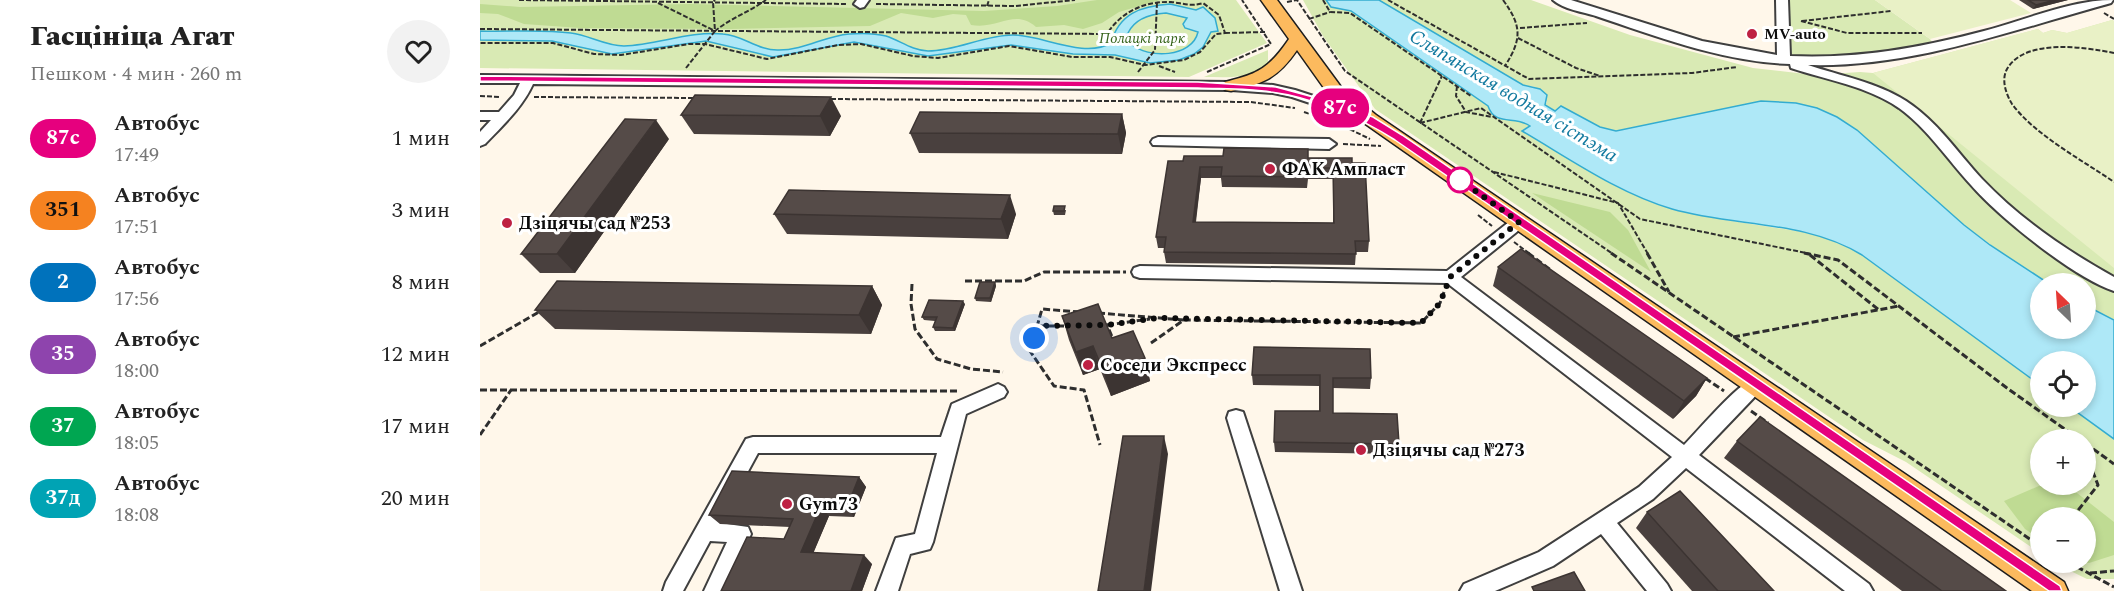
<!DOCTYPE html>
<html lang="ru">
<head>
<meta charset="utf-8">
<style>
  :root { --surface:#fff; --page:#f2f2f2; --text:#222; --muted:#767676 }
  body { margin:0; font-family:Spectral,serif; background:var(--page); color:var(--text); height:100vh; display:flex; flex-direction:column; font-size:22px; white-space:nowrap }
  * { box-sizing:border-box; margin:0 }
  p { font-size:20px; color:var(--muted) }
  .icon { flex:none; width:33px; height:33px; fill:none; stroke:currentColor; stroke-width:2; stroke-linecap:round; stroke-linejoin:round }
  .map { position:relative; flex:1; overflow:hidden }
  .details { display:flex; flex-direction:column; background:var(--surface); width:480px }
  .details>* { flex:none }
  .badge { padding:0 12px; border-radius:20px; font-size:21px; line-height:39px }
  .needle { width:39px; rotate:335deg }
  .tools { position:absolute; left:1550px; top:273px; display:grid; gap:12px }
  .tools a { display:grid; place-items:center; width:66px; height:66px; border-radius:50%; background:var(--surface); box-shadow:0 3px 9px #0003; font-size:30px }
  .you { position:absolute; width:30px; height:30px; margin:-15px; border:4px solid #fff; border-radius:50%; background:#1a73e8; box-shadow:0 0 0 9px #1a73e833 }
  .map>.badge { position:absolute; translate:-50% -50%; box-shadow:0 0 0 3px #fff }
  .round { display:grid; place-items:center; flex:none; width:63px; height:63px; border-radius:32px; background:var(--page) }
  .summary { display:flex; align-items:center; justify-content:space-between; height:102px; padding:0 30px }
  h1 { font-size:28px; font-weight:800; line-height:45px }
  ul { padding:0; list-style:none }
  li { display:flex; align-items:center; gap:18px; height:72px; padding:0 30px }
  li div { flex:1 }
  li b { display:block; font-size:22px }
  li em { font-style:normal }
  li .badge { min-width:66px; font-weight:700; text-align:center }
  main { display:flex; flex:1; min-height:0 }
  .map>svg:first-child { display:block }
</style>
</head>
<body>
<main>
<section class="details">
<div class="summary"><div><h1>Гасцініца Агат</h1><p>Пешком · 4 мин · 260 m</p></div><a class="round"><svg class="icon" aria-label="heart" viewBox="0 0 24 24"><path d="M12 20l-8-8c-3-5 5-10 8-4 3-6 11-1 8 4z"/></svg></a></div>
<ul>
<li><span class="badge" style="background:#e6007e;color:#fff">87с</span><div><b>Автобус</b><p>17:49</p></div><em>1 мин</em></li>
<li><span class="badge" style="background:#f58220;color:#111">351</span><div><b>Автобус</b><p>17:51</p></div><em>3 мин</em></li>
<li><span class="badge" style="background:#0072bc;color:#fff">2</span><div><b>Автобус</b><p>17:56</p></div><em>8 мин</em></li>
<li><span class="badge" style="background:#8e44ad;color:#fff">35</span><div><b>Автобус</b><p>18:00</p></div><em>12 мин</em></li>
<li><span class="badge" style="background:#00a651;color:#fff">37</span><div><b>Автобус</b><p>18:05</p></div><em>17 мин</em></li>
<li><span class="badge" style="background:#00a3b4;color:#fff">37д</span><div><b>Автобус</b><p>18:08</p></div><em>20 мин</em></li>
</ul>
</section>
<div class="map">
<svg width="1634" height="591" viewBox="0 0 1634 591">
  <rect width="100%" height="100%" fill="#fff7ea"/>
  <!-- green -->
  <g fill="#d9eab4" fill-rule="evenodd">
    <path d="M0 0H756L787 43 709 77 0 68Z"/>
    <path d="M823 0H846L851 7 871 11 1008 106C1014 124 1029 116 1042 120 1045 121 1047 124 1050 126L1042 130 1164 199 1177 204 1233 218 1336 234 1353 239 1382 255 1560 385V406L1590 407 1634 439V579H1607L1574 563 1605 562V518H1560V553L1426 462 1383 440 895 109 843 36ZM1560 440H1605V484H1560Z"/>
    <path d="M899 0H1051L1150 35 1273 68 1334 75 1380 72 1393 73 1558 29 1563 33 1572 30 1587 33 1632 20 1634 21V320L1605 305V284L1568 283 1537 264 1484 225 1377 130 1357 117 1336 108 1316 103 1281 101 1136 131 1120 127 1082 107 1075 111 1065 105 1067 102 1055 87 1043 85Z"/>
    <path d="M1302 0H1395L1450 39 1455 46 1423 54 1304 60Z"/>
    <path d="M788 50V64C771 80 746 77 724 77Z"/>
  </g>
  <!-- forest -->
  <g fill="#bfdb93">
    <path d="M617 0H680L639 12 622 23 603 29 584 25 556 27C534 8 519 30 491 25L486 15 473 14 453 18 421 13 390 26 250 29 100 28 44 24 18 14 0 13V4L40 7 211 4 504 11 577 6Z"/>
    <path d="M1052 193 1130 212 1148 230 1171 272Z"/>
    <path d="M1561 485 1597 493 1634 522V555L1609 563 1605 562V518H1560V539L1545 529 1524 501Z"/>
  </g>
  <!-- pitch -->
  <g fill="#e9f1c6">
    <path d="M1395 0H1530L1551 13 1450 39Z"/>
    <path d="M1632 20 1634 21V268L1393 73 1558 29 1563 33 1572 30 1587 33Z"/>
  </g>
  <!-- water -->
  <g fill="#aee8f7" stroke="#33acd0" stroke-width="1.5" fill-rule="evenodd">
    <path d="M846 0H899L1043 85 1060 89 1067 95 1065 105 1075 111 1081 106 1120 127 1136 131 1281 101 1316 103 1337 108 1357 117 1377 130 1484 225 1510 245 1568 283 1560 284V328H1605V305L1634 320V439L1590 407 1605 406V362H1560V385L1382 255C1325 220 1255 227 1192 209 1138 193 1090 159 1042 131L1050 126C1035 115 1015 127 1008 106L871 11 851 7Z"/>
    <path d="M690 4 716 10 723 7 735 18 738 31 731 32 723 47 714 54 699 60 670 63 635 55 593 54 531 45 448 56 374 42 293 57 226 41 132 54 72 41 0 40V31C30 32 61 29 91 33 109 35 125 46 144 46 178 45 208 31 243 34 263 35 278 51 299 50 324 50 345 36 369 34 381 33 394 33 406 36 421 41 431 50 448 51 477 51 504 35 533 35 562 35 604 59 631 43 639 14 660 6 690 4ZM686 13 707 18 703 24 705 28 718 32C712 58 668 59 651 44L648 33C655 18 671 14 686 13Z"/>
  </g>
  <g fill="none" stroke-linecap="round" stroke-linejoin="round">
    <!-- minor casing -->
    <g stroke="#3f3f3f" stroke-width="4">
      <g id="minor">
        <path d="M377 0H389L384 7 380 8 374 4Z"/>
        <path d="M1073 0H1091L1222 41 1297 55 1296 0H1308L1310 56C1377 59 1440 48 1504 31 1546 20 1590 0 1633 0L1631 3C1533 30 1431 68 1328 65 1361 76 1396 82 1426 101 1457 121 1478 153 1502 179 1540 219 1587 251 1634 277V291C1594 278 1519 217 1491 185 1467 159 1448 129 1419 108 1387 86 1347 80 1311 68L1310 64C1244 62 1178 37 1116 16 1103 12 1083 9 1073 0Z"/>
        <path d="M0 75 751 82 793 85 815 90 895 116 897 119 890 123 812 97 793 93 751 90 53 84C42 108 23 125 5 144L0 146V132L11 120H0V112H19L34 95 40 83H0Z"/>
        <path d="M678 137 849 139 856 144 849 149 673 145 671 142 673 139Z"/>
        <path d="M1039 217 1044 218 1047 222 1044 226 981 277 1204 445C1218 431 1258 383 1274 379 1278 377 1279 378 1283 380L1286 385 1219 455 1389 584 1393 591H1365L1206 468 1173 499 1137 523 1187 584 1191 591H1167L1121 534 1073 566 1015 591H980L984 584 1059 552 1159 487 1192 457 967 283 660 278 654 276 652 272 654 268 660 266 967 271 1034 218Z"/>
        <path d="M518 384 524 387 527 392 524 397 486 414 453 542 450 549 430 554 418 591H396L416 538 435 534 457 453H278L240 523 268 527 271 534 246 591H224L247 542 230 541 203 591H183L186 582 266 439 273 437H461L472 404Z"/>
        <path d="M756 410 763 412 765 418 822 591H800L747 418 749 412Z"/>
      </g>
    </g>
    <!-- major casing -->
    <g stroke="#1d1d1d" stroke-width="3">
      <path id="major" d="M781 0H797L861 87 896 115 1584 582 1588 591H1552L884 123 849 95 817 50C797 79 784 83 751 91L745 90 743 86 745 82C779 74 789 68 809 39Z"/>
    </g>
    <!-- path-far1 -->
    <g stroke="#2e2e2e" stroke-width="2" stroke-dasharray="5 2" stroke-linecap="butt">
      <path d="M39 0 366 4"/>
      <path d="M843 0 850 12 870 13 991 96"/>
      <path d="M908 0 1049 79 1212 73 1257 67"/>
      <path d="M1023 0C1042 26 1042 39 1025 66"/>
      <path d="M807 2 817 0 865 71 1133 254"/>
      <path d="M178 3 235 31C251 18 269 12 286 0"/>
      <path d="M396 4 535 6 595 0"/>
      <path d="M507 6 509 0"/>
      <path d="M1624 13 1634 19"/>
      <path d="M829 19 850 12"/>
      <path d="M1321 21 1367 33H1442"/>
      <path d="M1322 21 1411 11"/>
      <path d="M1040 28 1107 23"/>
      <path d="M0 29 627 34C641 12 664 1 691 2 702 3 711 7 723 3L739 15 745 33 736 34 720 52 704 60 665 65 630 57H592L529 46 458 58 433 56 381 44 358 45 287 59 225 44H209L141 55 114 54 73 43H0"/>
      <path d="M745 33 785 32"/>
      <path d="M1038 38 1096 68 1120 76"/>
      <path d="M1634 53C1604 47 1545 38 1527 69 1521 80 1526 94 1532 104 1555 135 1602 160 1634 182"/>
      <path d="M679 66 695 72"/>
      <path d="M206 68 235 31 233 2 235 0"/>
      <path d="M658 72 675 50 677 2"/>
      <path d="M727 72 791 44 762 0"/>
      <path d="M977 86 976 96 986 112 1012 117"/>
      <path d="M0 96 20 97"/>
      <path d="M54 97 215 98"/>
      <path d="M351 99 771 102 815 108"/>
      <path d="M824 112 861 125 890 139"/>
      <path d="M940 123 1001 108 1160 219 1331 254"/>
      <path d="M940 123 962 76"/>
      <path d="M863 144 901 146"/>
      <path d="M1014 172 1138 203 1168 254"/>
      <path d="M998 215 1012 226"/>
      <path d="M1034 242 1050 254"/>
    </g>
    <!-- path -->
    <g stroke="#2e2e2e" stroke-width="3" stroke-dasharray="7 3" stroke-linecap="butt">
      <path d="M1048 253 1072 271"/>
      <path d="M1131 253 1560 546"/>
      <path d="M1167 253 1189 292"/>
      <path d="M1324 253 1358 260 1527 388 1600 440"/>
      <path d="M1330 255 1399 310"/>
      <path d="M485 281H544L564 272H646"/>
      <path d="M432 284 431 304 435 329 457 359 491 369 523 372"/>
      <path d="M600 312 562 309 550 351 574 386 604 390 620 445"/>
      <path d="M618 313 704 320"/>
      <path d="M622 325H627L633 339"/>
      <path d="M627 325 670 319"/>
      <path d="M557 326H589"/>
      <path d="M1253 337 1419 306"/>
      <path d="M671 343 704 320 941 323 960 303 964 292"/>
      <path d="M0 346 59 312"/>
      <path d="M1225 378 1244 391"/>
      <path d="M0 390 478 391"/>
      <path d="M1271 411 1288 423"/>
      <path d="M0 435 31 390"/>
      <path d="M1605 443 1634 464"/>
      <path d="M1592 518 1618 485 1605 452"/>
      <path d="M1588 562 1634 587"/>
      <path d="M1610 573 1634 571"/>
    </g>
    <!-- minor -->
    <use href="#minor" fill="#fff" fill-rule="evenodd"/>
    <!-- major -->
    <use href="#major" fill="#fcba5e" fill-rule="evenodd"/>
  </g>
  <!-- wall -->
  <g fill="#49403e" fill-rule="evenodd">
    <path d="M1539 0H1588L1553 9Z"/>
    <path d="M642 114 646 133 642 154 439 153 430 133Z"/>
    <path d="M201 115 361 116 350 136 214 134Z"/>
    <path d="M189 139 95 273H60L41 254Z"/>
    <path d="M828 158 872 163 889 241 888 252H876L875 265 686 263 684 252V248H678L676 237 703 161ZM721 178H741L742 187 827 188 828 179H853V223L716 222Z"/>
    <path d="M586 210 585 215H574L573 211Z"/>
    <path d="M294 214H536L528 239 307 234Z"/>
    <path d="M1018 267 1227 378 1216 396 1193 419 1013 286Z"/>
    <path d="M515 282 516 286 511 302 496 301 495 298Z"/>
    <path d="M392 286 402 305 391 334 75 329 55 310Z"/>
    <path d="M485 304 475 331H455L453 327 455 321 444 320 442 317Z"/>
    <path d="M582 316 632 338 665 358 670 381 631 396 620 369 603 375 589 340Z"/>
    <path d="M774 347 891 378 890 389 853 388V413L919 444 918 454 795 452 794 442 839 411V386L773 385 772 375Z"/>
    <path d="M1257 441 1526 591H1422L1244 458Z"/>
    <path d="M379 477 386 487 374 517 349 516 333 553 392 564 382 591H241L304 539 310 527 240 524 229 515Z"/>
    <path d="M1167 512 1294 591H1212L1156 528Z"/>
  </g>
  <!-- shaded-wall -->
  <g fill="#3c3432">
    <path d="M1575 0H1588L1553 9 1556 5Z"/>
    <path d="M351 97 361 116 350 136 340 116Z"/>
    <path d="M642 114 646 133 642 154 638 134Z"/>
    <path d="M176 120 189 139 95 273 77 254Z"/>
    <path d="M720 167 721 178 714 233 713 222Z"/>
    <path d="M530 195 536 214 528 239 521 219Z"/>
    <path d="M515 282 516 286 511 302 510 298Z"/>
    <path d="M392 286 402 305 391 334 379 315Z"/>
    <path d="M483 301 485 304 475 331 473 328Z"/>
    <path d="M613 346 620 369 603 375 596 352Z"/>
    <path d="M665 358 670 381 631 396 624 373Z"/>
    <path d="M1227 378 1216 396 1193 419 1204 401Z"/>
    <path d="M684 436 688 454 671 591H664Z"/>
    <path d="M379 477 386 487 374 517 367 507Z"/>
    <path d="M341 506 349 516 330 561 321 552Z"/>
    <path d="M384 555 392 564 382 591H371Z"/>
  </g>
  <!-- building -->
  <g fill="#554b48" stroke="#3c3432" stroke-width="1.5" fill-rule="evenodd">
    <path d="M1548 0H1575L1556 5Z"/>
    <path d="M215 95 351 97 340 116 201 115Z"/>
    <path d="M440 112 642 114 638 134 430 133Z"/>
    <path d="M145 119 176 120 77 254H41Z"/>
    <path d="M744 148 828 149V158H872V163H885L889 241H875L876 254 684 252 686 237H676L688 161H703L704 156H743ZM720 167H742L741 176 828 177V168H853L854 223 713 222Z"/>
    <path d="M309 190 530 195 521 219 294 214Z"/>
    <path d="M574 206H585L584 211H573Z"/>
    <path d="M1041 249 1227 378 1204 401 1018 267Z"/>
    <path d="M77 281 392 286 379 315 55 310Z"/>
    <path d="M500 282H515L510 298H495Z"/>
    <path d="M449 300 483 301 473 328 453 327 457 317H442Z"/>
    <path d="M618 304 632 338 653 331 665 358 624 373 613 346 596 352 582 316Z"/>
    <path d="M774 347 890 349 891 378H853V413L917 414 919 444 794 442 795 411H840V375H772Z"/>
    <path d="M1280 417 1526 591H1462L1257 441Z"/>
    <path d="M643 436H684L664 591H618Z"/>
    <path d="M252 471 379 477 367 507 341 506 321 552 384 555 371 591H241L267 537 304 539 313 519 229 515Z"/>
    <path d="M1200 491 1294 591H1238L1167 512Z"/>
    <path d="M1094 572 1105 591H1054L1052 587Z"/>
  </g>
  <!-- line -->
  <path fill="#e6007e" stroke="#fff" stroke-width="1.5" d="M0 76 718 82 796 87 848 101 893 117 922 135 1580 586 1582 591H1569L915 140C881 118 832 97 791 92 767 88 742 89 718 88L0 81Z"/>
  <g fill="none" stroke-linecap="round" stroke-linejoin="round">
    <!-- walk -->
    <path stroke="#0c0c0c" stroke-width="6" stroke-dasharray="0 10.8" d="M554 338 557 326 627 325 678 318 941 323 960 303 970 277 1039 222 980 180"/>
  </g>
  <!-- markers -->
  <g fill="#be2143" stroke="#fff" stroke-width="2">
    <circle cx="1272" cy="34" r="6"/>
    <circle cx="790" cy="169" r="6"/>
    <circle cx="27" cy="223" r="6"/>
    <circle cx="608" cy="365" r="6"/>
    <circle cx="881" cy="450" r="6"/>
    <circle cx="307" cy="504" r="6"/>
  </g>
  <circle fill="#fff" stroke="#e6007e" stroke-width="3" cx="980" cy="180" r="12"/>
  <g text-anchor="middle" stroke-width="6" stroke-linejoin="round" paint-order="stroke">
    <!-- far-poi labels -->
    <g font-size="15" font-weight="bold" fill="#0c0c0c" stroke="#fff" text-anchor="start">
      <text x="1284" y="39">MV-auto</text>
    </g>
    <!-- far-park labels -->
    <g font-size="15" font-style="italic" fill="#37641b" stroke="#fff">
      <text x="662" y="43">Полацкі парк</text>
    </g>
    <!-- poi labels -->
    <g font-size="18" font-weight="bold" fill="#0c0c0c" stroke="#fff" text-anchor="start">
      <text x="802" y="175">ФАК Ампласт</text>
      <text x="39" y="229">Дзіцячы сад №253</text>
      <text x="620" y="371">Соседи Экспресс</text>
      <text x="893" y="456">Дзіцячы сад №273</text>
      <text x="319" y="510">Gym73</text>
    </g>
    <!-- water labels -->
    <g font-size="20" font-style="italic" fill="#137a9f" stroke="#fff">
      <text transform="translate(1034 95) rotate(31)" y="7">Сляпянская водная сістэма</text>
    </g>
  </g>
</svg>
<div class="tools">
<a><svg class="needle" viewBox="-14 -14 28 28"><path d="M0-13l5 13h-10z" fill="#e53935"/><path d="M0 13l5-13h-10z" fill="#767676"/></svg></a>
<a><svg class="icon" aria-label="locate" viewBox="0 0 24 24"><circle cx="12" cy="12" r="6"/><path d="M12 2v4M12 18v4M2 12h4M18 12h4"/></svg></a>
<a>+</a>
<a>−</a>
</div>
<div class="you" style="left:554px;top:338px"></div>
<b class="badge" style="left:860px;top:108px;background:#e6007e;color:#fff">87с</b>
</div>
</main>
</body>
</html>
